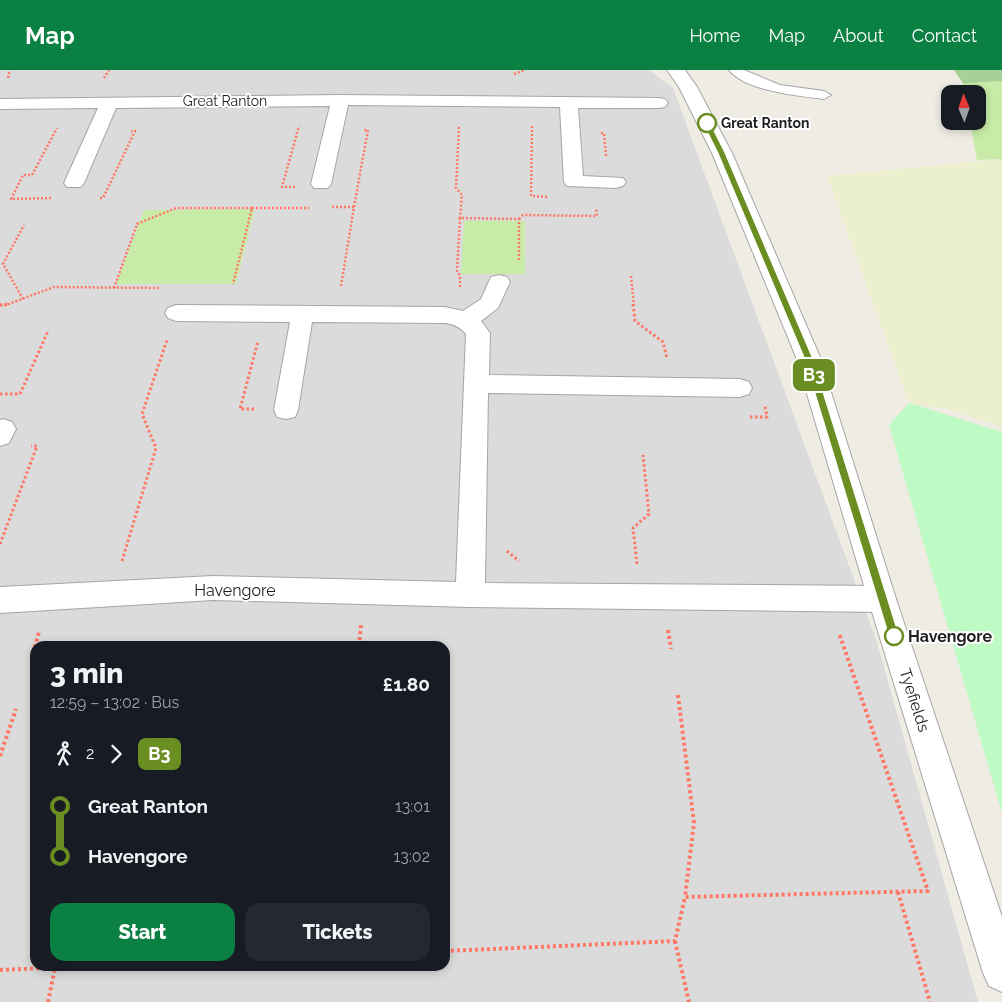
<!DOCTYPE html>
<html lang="en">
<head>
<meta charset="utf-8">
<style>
  :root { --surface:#171b24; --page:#242831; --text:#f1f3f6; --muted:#9ea1a6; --accent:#0b8043 }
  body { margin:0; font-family:Raleway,sans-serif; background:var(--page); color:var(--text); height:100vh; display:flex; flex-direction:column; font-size:19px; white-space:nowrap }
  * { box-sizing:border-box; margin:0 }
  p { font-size:16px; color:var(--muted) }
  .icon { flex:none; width:28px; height:28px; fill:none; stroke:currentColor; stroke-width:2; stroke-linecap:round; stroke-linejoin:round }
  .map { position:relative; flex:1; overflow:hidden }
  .details { position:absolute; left:30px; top:571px; width:420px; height:330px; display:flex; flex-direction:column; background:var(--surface); border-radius:15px; box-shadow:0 2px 8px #0003 }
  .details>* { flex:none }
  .badge { padding:0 10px; border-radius:8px; font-size:18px; line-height:32px }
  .needle { width:32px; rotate:358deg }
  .controls { position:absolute; left:941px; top:15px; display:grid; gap:10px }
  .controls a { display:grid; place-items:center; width:45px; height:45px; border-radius:10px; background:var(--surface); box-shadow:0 2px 8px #0003; font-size:25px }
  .map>.badge { position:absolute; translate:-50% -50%; box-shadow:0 0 0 2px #fff }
  .legs { display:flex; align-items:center; gap:8px; height:55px; padding:0 20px; font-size:16px }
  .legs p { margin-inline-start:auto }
  .headline { display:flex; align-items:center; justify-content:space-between; height:85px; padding:0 20px }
  h1 { font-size:28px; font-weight:800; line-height:38px }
  .primary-button { display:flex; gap:10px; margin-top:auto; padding:10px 20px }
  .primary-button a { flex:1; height:58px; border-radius:15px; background:var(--accent); color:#fff; font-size:20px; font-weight:800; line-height:58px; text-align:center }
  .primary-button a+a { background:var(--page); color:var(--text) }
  ul { padding:0 20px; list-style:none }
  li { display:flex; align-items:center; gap:18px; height:50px; font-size:19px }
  li i { display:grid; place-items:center; width:8px; height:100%; margin:0 6px; background:currentColor }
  li i::after { content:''; width:12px; height:12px; margin:-6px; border:4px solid; border-radius:50%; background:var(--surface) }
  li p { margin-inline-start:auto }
  li:first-child i { background:linear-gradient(#0000 50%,currentColor 0) }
  li:last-child i { background:linear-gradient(currentColor 50%,#0000 0) }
  header { display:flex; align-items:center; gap:30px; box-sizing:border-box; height:70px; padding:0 25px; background:var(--accent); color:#fff }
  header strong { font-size:24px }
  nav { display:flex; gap:28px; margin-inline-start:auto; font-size:18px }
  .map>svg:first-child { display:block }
</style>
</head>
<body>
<header>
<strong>Map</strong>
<nav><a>Home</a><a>Map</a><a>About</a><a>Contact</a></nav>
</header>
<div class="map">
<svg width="1002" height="932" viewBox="0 0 1002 932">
  <rect width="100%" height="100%" fill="#efece3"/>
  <!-- residential -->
  <path fill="#dcdbdb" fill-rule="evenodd" d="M0 0H649L673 18 876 569 978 932H0ZM255 139 236 214H116ZM35 576H445V896H35Z"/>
  <!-- farmland -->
  <path fill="#ecefce" d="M1002 89V357L950 340 909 333 827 106Z"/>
  <!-- grass -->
  <g fill="#c8eca7">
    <path d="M954 0H1002V89L977 90 970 51H978V24H965L963 13Z"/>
    <path d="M255 139 236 214H116L144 140Z"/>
    <path d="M464 151H525V204H461Z"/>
  </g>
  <!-- forest -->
  <path fill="#a6d096" d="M954 0H1002V11L963 13Z"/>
  <!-- park -->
  <path fill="#befbc4" d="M909 333 1002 362V743L889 355Z"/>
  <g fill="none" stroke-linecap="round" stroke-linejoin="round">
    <!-- service casing -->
    <g stroke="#a5a5a5" stroke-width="2">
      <path id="service" d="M729 0H744L780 15 824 21 831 25 824 29C798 26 746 21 729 0Z"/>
    </g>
    <!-- minor casing -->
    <g stroke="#a5a5a5" stroke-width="2">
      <g id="minor">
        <path d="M340 25 659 28 665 29 668 33 665 37 659 38H578L583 106 623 108 626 112 623 116 616 118 567 116 564 112 560 37 348 35 331 114 328 118H314L311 114 330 36 116 38 84 113 81 117H67L64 113 98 38 0 39V29Z"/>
        <path d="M499 205 507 207 510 212 498 238 481 251 490 263 489 305 740 309 749 312 752 318 749 324 740 327 488 323 485 513 882 516 892 520 896 529 892 538 882 542 470 537 213 530 0 543V517L213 506 456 512 466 264C460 257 454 254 445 253L312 252 298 340 295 347 286 349 277 347 274 340 290 252 176 251 168 248 165 243 168 238 176 235 445 237 463 241 481 229 491 207Z"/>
        <path d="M3 349 12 352 16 359 9 373 0 376V350Z"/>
      </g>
    </g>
    <!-- tertiary casing -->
    <g stroke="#a5a5a5" stroke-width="2">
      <path id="tertiary" d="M667 0H685L697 17 732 83 820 287 896 529 1002 847V922L989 916 983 903 868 529 796 287 712 83 679 17Z"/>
    </g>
    <!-- path-far2 -->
    <g stroke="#ff7765" stroke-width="2.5" stroke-dasharray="2 2" stroke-linecap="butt">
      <path d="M514 4 525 0"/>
      <path d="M8 8 10 0"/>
      <path d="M104 8 109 0"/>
      <path d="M532 56 531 126 549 127"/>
      <path d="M459 57 456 118 462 125 460 148"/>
      <path d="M601 63H604L606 86"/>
      <path d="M295 117H282L299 56"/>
      <path d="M51 128 11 129 23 105H32L57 58"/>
      <path d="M100 128H103L135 61H131"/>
      <path d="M332 137H354L341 216"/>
      <path d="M354 137 368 60H364"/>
      <path d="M252 138H309"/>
      <path d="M519 149 523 145 597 146 596 138"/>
      <path d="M631 206 634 235"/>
      <path d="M460 217V206L457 201 460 148 519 149V192"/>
      <path d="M114 218 137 154 176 138H252L233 214"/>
      <path d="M23 229 3 194 24 155"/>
      <path d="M0 235H6L54 217 161 218"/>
    </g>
    <!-- path-far1 -->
    <g stroke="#ff7765" stroke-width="3" stroke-dasharray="2.5 2.5" stroke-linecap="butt">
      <path d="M633 234 635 251 663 272 667 288"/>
      <path d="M0 235 9 234"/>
      <path d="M0 324H20L48 261"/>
      <path d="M254 339H240L258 271"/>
      <path d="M750 347H767L765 336"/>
      <path d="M0 474 37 376H31"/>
      <path d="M507 481 519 491"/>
      <path d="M122 491 156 378 142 344 167 270"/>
      <path d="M637 494 633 458 649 444 643 385"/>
    </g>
    <!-- path -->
    <g stroke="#ff7765" stroke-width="4" stroke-dasharray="3 3" stroke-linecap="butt">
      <path d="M668 560 671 579"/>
      <path d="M359 576 361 554"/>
      <path d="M33 583 39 562"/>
      <path d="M678 625 694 753 685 827"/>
      <path d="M0 686 16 639"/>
      <path d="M898 822 930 932"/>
      <path d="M675 871 689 932"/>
      <path d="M445 881 675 871 685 827 928 821 839 563"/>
      <path d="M0 900 88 896"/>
      <path d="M48 932 55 898"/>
    </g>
    <!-- service -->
    <use href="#service" fill="#fff" fill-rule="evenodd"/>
    <!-- minor -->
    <use href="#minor" fill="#fff" fill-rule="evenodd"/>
    <!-- tertiary -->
    <use href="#tertiary" fill="#fff" fill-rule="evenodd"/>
  </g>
  <!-- line-1 -->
  <path fill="#6b8e23" stroke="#fff" d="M707 51 710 53 725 83 812 287 899 566 894 571 889 566 804 287 718 83 703 53Z"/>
  <!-- markers -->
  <g fill="#fff" stroke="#6b8e23" stroke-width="2.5">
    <circle cx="707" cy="53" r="9"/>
    <circle cx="894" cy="566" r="9"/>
  </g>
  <g text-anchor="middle" stroke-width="4" stroke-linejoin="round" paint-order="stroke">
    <!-- far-street labels -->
    <g font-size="14" fill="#1e1e1e" stroke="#fff">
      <text x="225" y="36">Great Ranton</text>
    </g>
    <!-- far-stop labels -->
    <g font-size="14" font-weight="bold" fill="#1e1e1e" stroke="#fff" text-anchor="start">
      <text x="721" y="58">Great Ranton</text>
    </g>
    <!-- street labels -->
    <g font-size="16" fill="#1e1e1e" stroke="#fff">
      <text x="235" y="526">Havengore</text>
      <text transform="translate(915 630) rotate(72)" y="6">Tyefields</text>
    </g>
    <!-- stop labels -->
    <g font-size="16" font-weight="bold" fill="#1e1e1e" stroke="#fff" text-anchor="start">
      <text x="908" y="572">Havengore</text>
    </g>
  </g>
</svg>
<div class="controls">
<a><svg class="needle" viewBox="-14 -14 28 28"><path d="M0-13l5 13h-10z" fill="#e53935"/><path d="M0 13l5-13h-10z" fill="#9ea1a6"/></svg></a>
</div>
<b class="badge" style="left:814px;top:305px;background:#6b8e23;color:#fff">B3</b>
<section class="details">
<div class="headline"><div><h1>3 min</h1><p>12:59 – 13:02 · Bus</p></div><b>£1.80</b></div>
<div class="legs"><svg class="icon" aria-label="walk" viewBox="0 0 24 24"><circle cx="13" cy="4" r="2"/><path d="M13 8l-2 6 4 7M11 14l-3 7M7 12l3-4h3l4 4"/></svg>2<svg class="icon" aria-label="forward" viewBox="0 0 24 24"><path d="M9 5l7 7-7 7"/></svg><b class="badge" style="background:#6b8e23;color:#fff">B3</b></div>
<ul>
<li><i style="color:#6b8e23"></i><b>Great Ranton</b><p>13:01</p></li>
<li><i style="color:#6b8e23"></i><b>Havengore</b><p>13:02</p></li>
</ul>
<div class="primary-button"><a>Start</a><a>Tickets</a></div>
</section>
</div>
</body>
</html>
